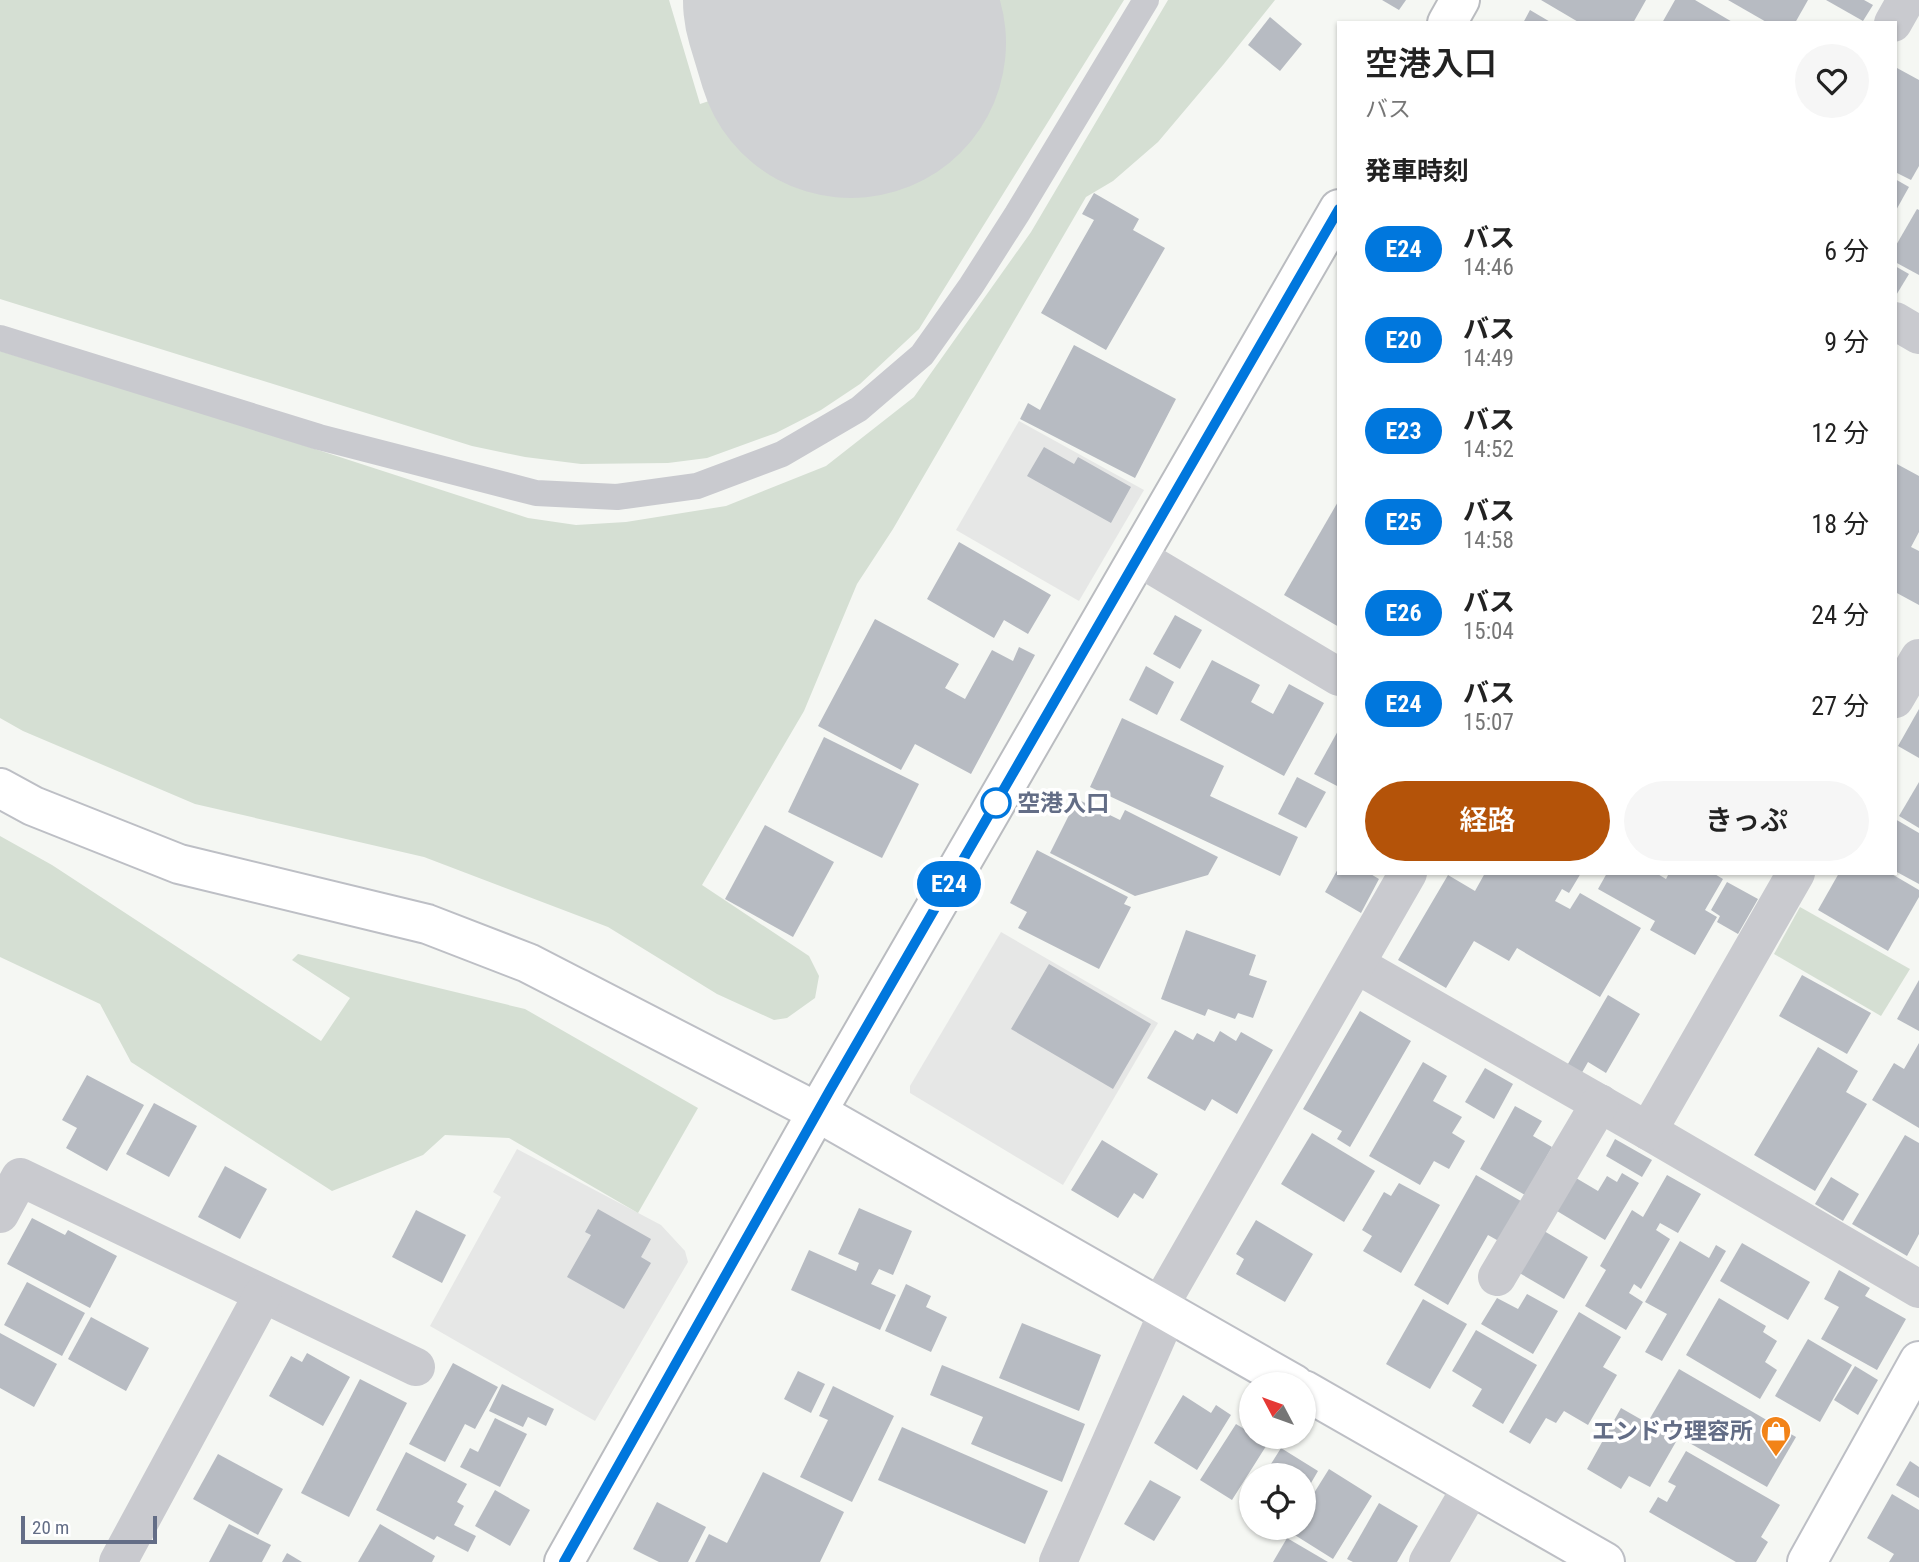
<!DOCTYPE html>
<html lang="ja">
<head>
<meta charset="utf-8">
<style>
  :root { --surface:#fff; --page:#f6f6f6; --text:#222; --muted:#767676; --accent:#b45309 }
  body { margin:0; font-family:"Roboto Condensed","Noto Sans JP",sans-serif; background:var(--page); color:var(--text); height:100vh; display:flex; flex-direction:column; font-size:26px; white-space:nowrap }
  * { box-sizing:border-box; margin:0 }
  p { font-size:23px; color:var(--muted) }
  .icon { flex:none; width:38px; height:38px; fill:none; stroke:currentColor; stroke-width:2; stroke-linecap:round; stroke-linejoin:round }
  .map { position:relative; flex:1; overflow:hidden }
  .sheet { position:absolute; left:1337px; top:21px; width:560px; height:854px; display:flex; flex-direction:column; background:var(--surface); border-radius:0px; box-shadow:0 2px 5px #0004 }
  .sheet>* { flex:none }
  .badge { padding:0 14px; border-radius:23px; font-size:24px; line-height:46px }
  .needle { width:46px; rotate:311deg }
  .fabs { position:absolute; left:1239px; top:1372px; display:grid; gap:14px }
  .fabs a { display:grid; place-items:center; width:77px; height:77px; border-radius:50%; background:var(--surface); box-shadow:0 2px 5px #0004; font-size:35px }
  .scale { position:absolute; left:21px; bottom:18px; width:136px; box-sizing:border-box; padding-left:7px; border:4px solid #636d86; border-top:0; font-size:19px; line-height:24px; white-space:nowrap; color:#636d86; -webkit-text-stroke:5px #fff; paint-order:stroke }
  .map>.badge { position:absolute; translate:-50% -50%; box-shadow:0 0 0 4px #fff }
  h2 { padding:0 28px; font-size:26px; line-height:63px }
  .round { display:grid; place-items:center; flex:none; width:74px; height:74px; border-radius:37px; background:var(--page) }
  .overview { display:flex; align-items:center; justify-content:space-between; height:119px; padding:0 28px }
  h1 { font-size:33px; font-weight:600; line-height:52px }
  .cta { display:flex; gap:14px; margin-top:auto; padding:14px 28px }
  .cta a { flex:1; height:80px; border-radius:42px; background:var(--accent); color:#fff; font-size:28px; font-weight:600; line-height:80px; text-align:center }
  .cta a+a { background:var(--page); color:var(--text) }
  ul { padding:0; list-style:none }
  li { display:flex; align-items:center; gap:21px; height:91px; padding:0 28px }
  li div { flex:1 }
  li b { display:block; font-size:26px }
  li em { font-style:normal }
  li .badge { min-width:77px; font-weight:700; text-align:center }
  .map>svg:first-child { display:block }
</style>
</head>
<body>
<div class="map">
<svg width="1919" height="1562" viewBox="0 0 1919 1562">
  <rect width="100%" height="100%" fill="#f5f7f3"/>
  <!-- built -->
  <g fill="#e6e7e6">
    <path d="M1019 421 1144 490 1079 601 956 530Z"/>
    <path d="M1001 932 1158 1023 1063 1185 910 1093V1086Z"/>
    <path d="M517 1149 661 1225 685 1251 688 1262 595 1421 430 1326 501 1197 493 1192Z"/>
  </g>
  <!-- green -->
  <g fill="#d5dfd3">
    <path d="M0 0H669L700 104 999 5 998 0H1124L919 329 860 384 821 410 776 433 707 458 668 463 581 464 525 457 472 446 0 299Z"/>
    <path d="M1168 0H1275L1223 65 1158 142 1113 181 1086 197 893 529 857 584 804 711 702 885 809 956 819 976 815 998 787 1018 774 1020 717 994 608 927 424 857 195 804 23 731 0 718V351L250 428 528 518 576 525 626 522 726 506 826 466 914 397 1031 232Z"/>
    <path d="M0 836 52 865 321 1041 350 998 292 960 298 954 525 1009 698 1108 638 1213 509 1138 445 1135 423 1155 332 1191 131 1062 100 1004 0 957Z"/>
    <path d="M1800 907 1910 969 1881 1016 1774 954Z"/>
  </g>
  <g fill="none" stroke-linecap="round" stroke-linejoin="round">
    <!-- runway -->
    <path stroke="#d0d2d4" stroke-width="310" d="M838 0 851 43"/>
  </g>
  <!-- building -->
  <g fill="#b7bbc2">
    <path d="M1382 0H1406L1399 10Z"/>
    <path d="M1541 0H1646L1633 23H1580Z"/>
    <path d="M1675 0H1695L1734 23H1662Z"/>
    <path d="M1728 0H1808L1795 23H1768Z"/>
    <path d="M1826 0H1864L1873 5 1863 21Z"/>
    <path d="M1530 10 1552 23H1523Z"/>
    <path d="M1270 17 1302 44 1280 71 1248 45Z"/>
    <path d="M1897 68 1919 80V166L1911 180 1895 172V72Z"/>
    <path d="M1895 179 1909 187 1895 212Z"/>
    <path d="M1094 193 1139 219 1133 230 1165 248 1106 350 1041 313 1094 220 1082 214Z"/>
    <path d="M1917 209 1919 210V275L1895 262V247Z"/>
    <path d="M1895 266 1909 274 1895 297Z"/>
    <path d="M1074 345 1176 399 1135 478 1020 419 1028 403 1040 410Z"/>
    <path d="M1044 447 1074 464 1078 457 1131 487 1111 523 1027 476Z"/>
    <path d="M1895 463 1919 476V532L1911 547 1919 551V605L1895 592V546L1897 542 1895 541Z"/>
    <path d="M1339 500V627L1284 595Z"/>
    <path d="M959 542 1051 595 1028 634 1004 620 994 638 927 599Z"/>
    <path d="M1175 615 1202 630 1180 669 1153 654Z"/>
    <path d="M875 619 959 664 945 688 965 699 992 650 1013 661 1019 647 1035 655 971 774 915 744 901 770 818 726Z"/>
    <path d="M1212 660 1260 685 1251 702 1273 714 1289 684 1324 703 1284 776 1180 720Z"/>
    <path d="M1146 666 1174 682 1157 715 1129 700Z"/>
    <path d="M1919 709V758L1898 746Z"/>
    <path d="M1122 718 1224 766 1210 796 1298 837 1280 876 1090 787Z"/>
    <path d="M1339 729V787L1314 774Z"/>
    <path d="M824 737 919 784 882 858 788 812Z"/>
    <path d="M1297 777 1326 792 1306 828 1278 814Z"/>
    <path d="M1919 782V828L1899 816Z"/>
    <path d="M1077 799 1120 820 1125 810 1218 857 1208 875 1135 896 1050 853Z"/>
    <path d="M1895 819 1919 833V884L1895 871Z"/>
    <path d="M765 825 834 862 793 937 725 899Z"/>
    <path d="M1037 850 1128 897 1124 904 1131 907 1099 969 1018 928 1027 912 1010 903Z"/>
    <path d="M1339 867V873H1369L1379 879 1361 913 1325 892Z"/>
    <path d="M1485 873H1581L1569 893 1562 889 1555 901 1570 909 1580 893 1641 928 1600 997 1517 948 1509 961 1474 941 1446 988 1398 960 1448 875 1475 891Z"/>
    <path d="M1607 873H1656L1666 879 1669 873H1713L1723 879 1705 910 1717 917 1695 955 1650 930 1655 921 1598 889Z"/>
    <path d="M1839 873H1890L1919 890V897L1888 951 1818 910Z"/>
    <path d="M1727 882 1758 899 1738 934 1717 922 1720 916 1711 910Z"/>
    <path d="M1186 930 1256 955 1249 975 1267 981 1253 1018 1238 1013 1235 1019 1208 1009 1205 1016 1161 999Z"/>
    <path d="M1049 964 1151 1024 1113 1089 1011 1029Z"/>
    <path d="M1802 975 1871 1013 1847 1054 1779 1016Z"/>
    <path d="M1919 980V1031L1897 1019Z"/>
    <path d="M1608 995 1640 1014 1606 1073 1588 1062 1580 1076 1565 1069Z"/>
    <path d="M1360 1011 1411 1041 1350 1147 1337 1139 1342 1131 1303 1109Z"/>
    <path d="M1175 1030 1193 1040 1197 1033 1214 1042 1220 1031 1236 1041 1241 1032 1273 1050 1237 1114 1212 1099 1205 1111 1147 1078Z"/>
    <path d="M1919 1043V1128L1872 1100 1894 1063 1904 1069Z"/>
    <path d="M1818 1047 1858 1071 1846 1092 1867 1104 1815 1191 1754 1155Z"/>
    <path d="M1423 1062 1447 1076 1433 1101 1462 1117 1452 1133 1465 1141 1449 1169 1434 1161 1420 1185 1369 1156Z"/>
    <path d="M1485 1068 1513 1084 1494 1119 1465 1102Z"/>
    <path d="M87 1075 144 1105 107 1171 66 1148 77 1128 62 1120Z"/>
    <path d="M154 1103 197 1126 169 1177 126 1154Z"/>
    <path d="M1515 1106 1542 1121 1533 1136 1552 1147 1525 1195 1480 1169Z"/>
    <path d="M1312 1133 1375 1171 1344 1222 1281 1184Z"/>
    <path d="M1905 1135 1919 1143V1234L1907 1256 1852 1224Z"/>
    <path d="M1615 1139 1652 1160 1642 1177 1606 1156Z"/>
    <path d="M1102 1140 1158 1174 1143 1199 1134 1193 1118 1218 1071 1190Z"/>
    <path d="M225 1166 267 1189 240 1239 198 1217Z"/>
    <path d="M1622 1173 1639 1183 1605 1240 1557 1211 1576 1178 1598 1191 1607 1176 1617 1182Z"/>
    <path d="M1476 1175 1526 1204 1504 1244 1488 1235 1448 1305 1414 1285Z"/>
    <path d="M1667 1175 1701 1194 1678 1233 1660 1223 1656 1230 1670 1239 1641 1289 1634 1284 1629 1293 1643 1302 1626 1330 1585 1306 1606 1270 1600 1266 1632 1210 1643 1217Z"/>
    <path d="M1831 1177 1859 1194 1843 1221 1815 1204Z"/>
    <path d="M1399 1183 1440 1205 1401 1273 1363 1251 1372 1236 1362 1230 1384 1192 1391 1196Z"/>
    <path d="M859 1208 912 1231 893 1275 879 1269 871 1284 896 1295 880 1330 791 1290 809 1250 856 1271 859 1263 838 1254Z"/>
    <path d="M598 1209 651 1239 641 1257 651 1263 624 1309 567 1277 591 1235 585 1232Z"/>
    <path d="M416 1210 466 1235 442 1283 392 1257Z"/>
    <path d="M32 1218 65 1235 68 1230 117 1256 90 1308 7 1264Z"/>
    <path d="M1256 1220 1313 1254 1285 1302 1236 1274 1244 1259 1236 1254Z"/>
    <path d="M1539 1228 1588 1257 1564 1299 1516 1271Z"/>
    <path d="M1680 1241 1709 1258 1716 1245 1726 1251 1662 1361 1645 1352 1667 1314 1645 1302Z"/>
    <path d="M1742 1243 1810 1282 1788 1320 1720 1281Z"/>
    <path d="M1839 1270 1870 1288 1865 1296 1906 1319 1877 1370 1821 1339 1839 1307 1824 1299Z"/>
    <path d="M27 1282 85 1313 62 1356 4 1325Z"/>
    <path d="M906 1284 931 1296 926 1307 947 1317 931 1352 885 1331Z"/>
    <path d="M1527 1294 1558 1311 1533 1354 1481 1324 1497 1298 1518 1309Z"/>
    <path d="M1719 1298 1766 1326 1763 1332 1777 1341 1765 1362 1777 1370 1760 1399 1686 1355Z"/>
    <path d="M1423 1299 1467 1324 1430 1389 1386 1364Z"/>
    <path d="M1579 1312 1621 1337 1603 1367 1617 1375 1588 1425 1564 1411 1556 1423 1546 1418 1530 1444 1509 1432Z"/>
    <path d="M91 1317 149 1348 126 1391 68 1359Z"/>
    <path d="M1022 1323 1101 1355 1079 1411 999 1378Z"/>
    <path d="M1476 1330 1537 1365 1503 1424 1472 1406 1482 1389 1452 1371Z"/>
    <path d="M0 1333 57 1364 34 1407 0 1388Z"/>
    <path d="M1808 1339 1852 1365 1820 1422 1775 1396Z"/>
    <path d="M307 1353 350 1377 323 1426 269 1396 291 1356 302 1362Z"/>
    <path d="M453 1363 498 1387 475 1429 465 1424 445 1462 409 1444Z"/>
    <path d="M942 1365 1085 1424 1062 1482 971 1444 983 1417 930 1395Z"/>
    <path d="M1855 1366 1878 1380 1858 1415 1834 1400Z"/>
    <path d="M1679 1369 1796 1437 1767 1487 1649 1420Z"/>
    <path d="M798 1371 825 1384 811 1413 784 1399Z"/>
    <path d="M360 1379 407 1403 349 1517 301 1493Z"/>
    <path d="M502 1384 554 1409 546 1426 528 1417 523 1427 489 1411Z"/>
    <path d="M833 1386 894 1416 852 1502 800 1477 828 1420 819 1416Z"/>
    <path d="M1183 1395 1211 1413 1216 1405 1231 1415 1197 1470 1154 1443Z"/>
    <path d="M1621 1408 1677 1440 1650 1487 1629 1476 1621 1489 1587 1469Z"/>
    <path d="M495 1418 527 1434 500 1487 460 1467 470 1448 478 1452Z"/>
    <path d="M1236 1424 1251 1433V1437H1257L1268 1443 1232 1500 1200 1480Z"/>
    <path d="M902 1427 1048 1491 1025 1544 878 1480Z"/>
    <path d="M1281 1448 1318 1471 1304 1495V1475H1264Z"/>
    <path d="M1686 1451 1780 1505 1761 1537 1768 1542 1756 1562H1736L1649 1512 1658 1497 1667 1502 1676 1486 1668 1482Z"/>
    <path d="M406 1452 467 1484 457 1502 464 1506 454 1525 476 1536 468 1552 437 1536 434 1540 376 1510Z"/>
    <path d="M218 1454 283 1489 258 1535 193 1499Z"/>
    <path d="M1910 1461 1919 1467V1498L1896 1485Z"/>
    <path d="M1329 1469 1372 1496 1333 1559 1290 1532 1292 1528H1304V1509Z"/>
    <path d="M763 1472 844 1512 820 1562H695L709 1534 727 1543Z"/>
    <path d="M1150 1480 1181 1497 1154 1541 1124 1524Z"/>
    <path d="M495 1490 530 1510 510 1546 475 1526Z"/>
    <path d="M1892 1494 1919 1510V1562H1889L1894 1554 1867 1538Z"/>
    <path d="M657 1502 706 1527 688 1562H659L633 1549Z"/>
    <path d="M1379 1503 1418 1526 1397 1562H1353L1347 1559Z"/>
    <path d="M229 1524 271 1545 262 1562H209Z"/>
    <path d="M380 1524 435 1556 432 1562H358Z"/>
    <path d="M1287 1538 1328 1562H1273Z"/>
    <path d="M287 1553 302 1562H282Z"/>
  </g>
  <g fill="none" stroke-linecap="round" stroke-linejoin="round">
    <!-- secondary casing -->
    <g stroke="#bdbfc5" stroke-width="42">
      <g id="secondary">
        <path d="M0 788 33 806 179 864 427 924 528 963 817 1112 1294 1384"/>
        <path d="M1304 1390 1605 1562"/>
        <path d="M1807 1562 1919 1361"/>
      </g>
    </g>
    <!-- highway casing -->
    <g stroke="#babcc0" stroke-width="42">
      <g id="highway">
        <path d="M1447 23 1460 0"/>
        <path d="M564 1562 817 1112 1339 209"/>
      </g>
    </g>
    <!-- lane -->
    <path stroke="#c9cacf" stroke-width="26" d="M0 338 319 437 536 493 617 497 697 486 782 454 859 409 922 355 971 286 1017 214 1146 0"/>
    <!-- street -->
    <g stroke="#c9cacf" stroke-width="38">
      <path d="M1893 23 1906 0"/>
      <path d="M1895 321 1919 335"/>
      <path d="M1138 557 1339 677"/>
      <path d="M1895 699 1919 658"/>
      <path d="M1357 965 1648 1131 1919 1289"/>
      <path d="M1648 1131 1796 873"/>
      <path d="M0 1214 20 1177 416 1367"/>
      <path d="M1497 1277 1600 1103"/>
      <path d="M1159 1307 1408 873"/>
      <path d="M118 1562 263 1294"/>
      <path d="M1058 1562 1168 1312"/>
      <path d="M1428 1562 1472 1486"/>
    </g>
    <!-- secondary -->
    <use href="#secondary" stroke="#fff" stroke-width="38"/>
    <!-- highway -->
    <use href="#highway" stroke="#fff" stroke-width="38"/>
  </g>
  <g fill="none" stroke-linecap="round" stroke-linejoin="round">
    <!-- line casing -->
    <g stroke="#fff" stroke-width="16">
      <path id="line" d="M564 1562 830 1090 1339 209"/>
    </g>
    <!-- line -->
    <use href="#line" stroke="#07d" stroke-width="10"/>
  </g>
  <!-- icons -->
  <defs>
    <g id="shop-pin" transform="scale(1.575)"><path d="M0 17L-7.5 6A9.5 9.5 0 1 1 7.5 6Z" fill="#f28317" stroke="#fff"/><path d="M-5-2.5h2.3a2.7 3.5 0 0 1 5.4 0H5L5.5 6h-11ZM-1.5-2.5h3a1.5 2.3 0 0 0-3 0Z" fill="#fff"/></g>
  </defs>
  <g fill-rule="evenodd">
    <use href="#shop-pin" x="1776" y="1431"/>
  </g>
  <!-- markers -->
  <circle fill="#fff" stroke="#07d" stroke-width="3.5" cx="996" cy="803" r="14"/>
  <g text-anchor="middle" stroke-width="7" stroke-linejoin="round" paint-order="stroke">
    <!-- stop labels -->
    <g font-size="23" font-weight="bold" fill="#636d86" stroke="#fff" text-anchor="start">
      <text x="1017" y="811">空港入口</text>
    </g>
    <!-- poi labels -->
    <g font-size="23" font-weight="bold" fill="#636d86" stroke="#fff" text-anchor="end">
      <text x="1753" y="1439">エンドウ理容所</text>
    </g>
  </g>
</svg>
<div class="fabs">
<a><svg class="needle" viewBox="-14 -14 28 28"><path d="M0-13l5 13h-10z" fill="#e53935"/><path d="M0 13l5-13h-10z" fill="#767676"/></svg></a>
<a><svg class="icon" aria-label="locate" viewBox="0 0 24 24"><circle cx="12" cy="12" r="6"/><path d="M12 2v4M12 18v4M2 12h4M18 12h4"/></svg></a>
</div>
<div class="scale">20 m</div>
<b class="badge" style="left:949px;top:884px;background:#07d;color:#fff">E24</b>
<section class="sheet">
<div class="overview"><div><h1>空港入口</h1><p>バス</p></div><a class="round"><svg class="icon" aria-label="heart" viewBox="0 0 24 24"><path d="M12 20l-8-8c-3-5 5-10 8-4 3-6 11-1 8 4z"/></svg></a></div>
<h2>発車時刻</h2>
<ul>
<li><span class="badge" style="background:#07d;color:#fff">E24</span><div><b>バス</b><p>14:46</p></div><em>6 分</em></li>
<li><span class="badge" style="background:#07d;color:#fff">E20</span><div><b>バス</b><p>14:49</p></div><em>9 分</em></li>
<li><span class="badge" style="background:#07d;color:#fff">E23</span><div><b>バス</b><p>14:52</p></div><em>12 分</em></li>
<li><span class="badge" style="background:#07d;color:#fff">E25</span><div><b>バス</b><p>14:58</p></div><em>18 分</em></li>
<li><span class="badge" style="background:#07d;color:#fff">E26</span><div><b>バス</b><p>15:04</p></div><em>24 分</em></li>
<li><span class="badge" style="background:#07d;color:#fff">E24</span><div><b>バス</b><p>15:07</p></div><em>27 分</em></li>
</ul>
<div class="cta"><a>経路</a><a>きっぷ</a></div>
</section>
</div>
</body>
</html>
